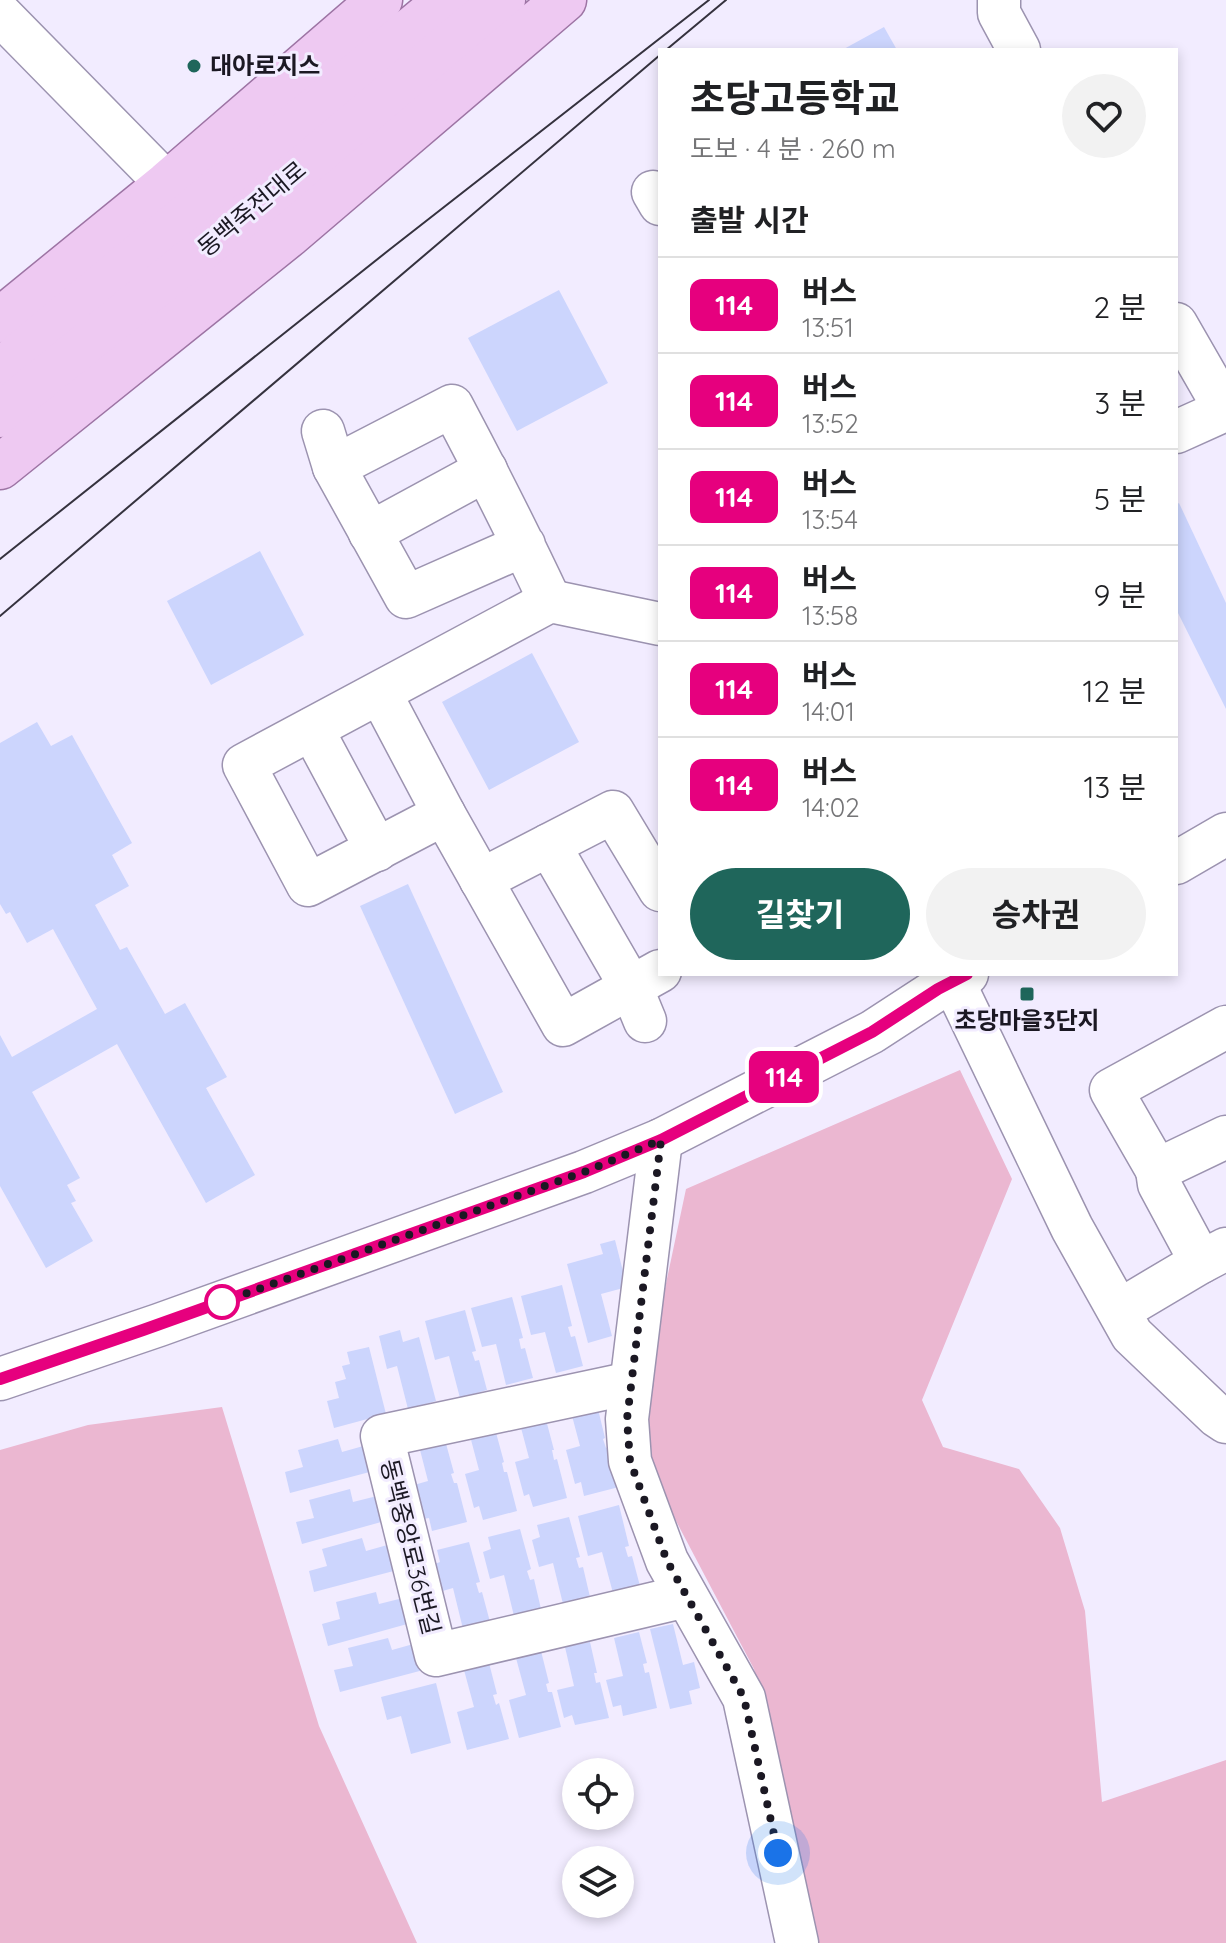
<!DOCTYPE html>
<html lang="ko">
<head>
<meta charset="utf-8">
<style>
  :root { --surface:#fff; --page:#f2f2f2; --text:#202124; --muted:#757577; --line:#e0e0e0; --accent:#1f665b }
  body { margin:0; font-family:Quicksand,"Noto Sans KR",sans-serif; background:var(--page); color:var(--text); height:100vh; display:flex; flex-direction:column; font-size:30px; white-space:nowrap }
  * { box-sizing:border-box; margin:0 }
  p { font-size:26px; color:var(--muted) }
  .icon { flex:none; width:44px; height:44px; fill:none; stroke:currentColor; stroke-width:2; stroke-linecap:round; stroke-linejoin:round }
  .map { position:relative; flex:1; overflow:hidden }
  .panel { position:absolute; left:658px; top:48px; width:520px; height:928px; display:flex; flex-direction:column; background:var(--surface); border-radius:0px; box-shadow:0 4px 12px #0003 }
  .panel>* { flex:none }
  .badge { padding:0 16px; border-radius:12px; font-size:28px; line-height:52px }
  .buttons { position:absolute; left:562px; top:1758px; display:grid; gap:16px }
  .buttons a { display:grid; place-items:center; width:72px; height:72px; border-radius:50%; background:var(--surface); box-shadow:0 4px 12px #0003; font-size:40px }
  .you { position:absolute; width:40px; height:40px; margin:-20px; border:6px solid #fff; border-radius:50%; background:#1a73e8; box-shadow:0 0 0 12px #1a73e833 }
  .map>.badge { position:absolute; translate:-50% -50%; box-shadow:0 0 0 4px #fff }
  h2 { padding:0 32px; font-size:30px; line-height:72px }
  .round { display:grid; place-items:center; flex:none; width:84px; height:84px; border-radius:42px; background:var(--page) }
  .headline { display:flex; align-items:center; justify-content:space-between; height:136px; padding:0 32px }
  h1 { font-size:38px; font-weight:700; line-height:60px }
  .cta { display:flex; gap:16px; margin-top:auto; padding:16px 32px }
  .cta a { flex:1; height:92px; border-radius:48px; background:var(--accent); color:#fff; font-size:32px; font-weight:700; line-height:92px; text-align:center }
  .cta a+a { background:var(--page); color:var(--text) }
  ul { padding:0; list-style:none }
  li { display:flex; align-items:center; gap:24px; height:96px; padding:0 32px; border-top:2px solid var(--line) }
  li div { flex:1 }
  li b { display:block; font-size:30px }
  li em { font-style:normal }
  li .badge { min-width:88px; font-weight:700; text-align:center }
  .map>svg:first-child { display:block }
</style>
</head>
<body>
<div class="map">
<svg width="1226" height="1943" viewBox="0 0 1226 1943">
  <rect width="100%" height="100%" fill="#f2ecff"/>
  <!-- green -->
  <g fill="#ebb7d1">
    <path d="M960 1070 1012 1179 922 1400 943 1447 1019 1469 1060 1528 1085 1611 1102 1802 1226 1760V1943H816L765 1709 754 1669 665 1500 650 1464 646 1378 686 1189Z"/>
    <path d="M222 1407 319 1726 417 1943H0V1450L88 1425Z"/>
  </g>
  <!-- building -->
  <g fill="#ccd5fd">
    <path d="M884 27 897 50H842Z"/>
    <path d="M559 290 608 383 517 431 468 338Z"/>
    <path d="M1179 503 1226 603V709L1176 609V505Z"/>
    <path d="M260 551 304 635 211 685 167 601Z"/>
    <path d="M532 653 579 742 489 790 442 702Z"/>
    <path d="M37 722 51 746 72 735 132 843 112 855 129 886 95 905 120 950 127 947 165 1014 185 1003 227 1077 206 1088 255 1175 206 1203 117 1044 32 1092 80 1178 67 1185 76 1201 71 1203 93 1241 46 1268 0 1186V1035L12 1057 97 1009 53 929 27 943 10 912 6 914 0 904V743Z"/>
    <path d="M408 884 503 1092 455 1114 360 906Z"/>
    <path d="M615 1240 627 1287 601 1294 612 1336 588 1343 567 1264 603 1254 600 1244Z"/>
    <path d="M562 1285 572 1326 568 1327 571 1337 575 1336 583 1366 556 1373 545 1332 531 1335 521 1296Z"/>
    <path d="M512 1297 523 1338 519 1339 521 1349 525 1348 533 1378 506 1385 496 1344 482 1347 471 1308Z"/>
    <path d="M465 1310 476 1351 472 1352 475 1361 479 1360 487 1390 460 1398 449 1356 435 1360 425 1321Z"/>
    <path d="M400 1330 403 1342 419 1337 436 1401 408 1409 397 1366 387 1369 379 1336Z"/>
    <path d="M369 1347 386 1414 334 1428 327 1401 339 1398 335 1382 346 1379 342 1366 350 1364 347 1352Z"/>
    <path d="M597 1405 605 1438 603 1439 606 1448 608 1447 619 1487 584 1496 581 1482 575 1484 566 1450 580 1446 571 1412Z"/>
    <path d="M545 1416 554 1450H552L554 1460 557 1459 567 1498 533 1507 529 1494 524 1496 515 1462 529 1458 520 1424Z"/>
    <path d="M495 1429 504 1462 502 1463 504 1472H507L517 1511 483 1520 479 1506 474 1508 465 1474 479 1470 470 1436Z"/>
    <path d="M338 1439 342 1452 374 1443 381 1469 290 1493 285 1472 303 1467 298 1450Z"/>
    <path d="M445 1440 454 1473 451 1474 454 1483H457L467 1522 432 1531 429 1518 423 1519 414 1485 428 1481 419 1446Z"/>
    <path d="M350 1489 353 1502 385 1494 392 1519 302 1544 296 1522 314 1518 309 1500Z"/>
    <path d="M619 1505 629 1546 625 1547 628 1557 632 1556 640 1586 613 1593 602 1552 588 1556 578 1516Z"/>
    <path d="M569 1517 580 1557 576 1558 579 1568 583 1567 590 1597 563 1604 553 1563 539 1567 532 1540 540 1537 537 1525Z"/>
    <path d="M520 1529 531 1569 527 1571 530 1580 534 1579 541 1609 514 1616 504 1575 490 1579 483 1552 491 1549 488 1537Z"/>
    <path d="M362 1538 366 1551 398 1542 405 1568 314 1592 309 1571 327 1566 322 1549Z"/>
    <path d="M469 1542 480 1582 476 1583 479 1593 482 1592 490 1622 463 1629 453 1588 439 1592 432 1565 440 1562 437 1550Z"/>
    <path d="M376 1592 379 1604 411 1596 418 1621 328 1646 322 1624 340 1619 336 1602Z"/>
    <path d="M673 1624 683 1665 694 1662 700 1688 689 1691 692 1704 670 1709 650 1629Z"/>
    <path d="M639 1632 647 1663 643 1664 645 1673 649 1672 657 1708 623 1716 621 1705 613 1707 606 1680 623 1676 614 1638Z"/>
    <path d="M388 1638 392 1650 424 1641 431 1668 340 1692 334 1670 353 1666 348 1648Z"/>
    <path d="M590 1642 597 1673H594L596 1683 600 1682 609 1718 575 1725 572 1715 564 1718 557 1690 574 1686 565 1647Z"/>
    <path d="M541 1651 549 1683 546 1684 548 1692H552L561 1727 519 1738 509 1700 526 1695 516 1658Z"/>
    <path d="M489 1663 497 1694 493 1695 496 1705 499 1703 509 1739 467 1750 457 1712 474 1707 464 1670Z"/>
    <path d="M436 1683 451 1743 411 1754 401 1716 387 1720 381 1697Z"/>
  </g>
  <g fill="none" stroke-linecap="round" stroke-linejoin="round">
    <!-- minor casing -->
    <g stroke="#9c93b0" stroke-width="45">
      <g id="minor">
        <path d="M999 0V13L1019 50"/>
        <path d="M0 14 167 184"/>
        <path d="M653 192 660 204"/>
        <path d="M1176 324 1226 411"/>
        <path d="M323 431 334 467"/>
        <path d="M1176 432 1225 410"/>
        <path d="M370 533 486 470"/>
        <path d="M524 545 406 597 334 467 452 406C486 470 519 535 550 601"/>
        <path d="M660 624 550 601 244 765 308 885 444 814 563 1025 660 971"/>
        <path d="M380 693 444 814"/>
        <path d="M312 729 377 850"/>
        <path d="M549 845 631 987 645 1021"/>
        <path d="M1176 863 1226 834"/>
        <path d="M481 880 613 812 660 890"/>
        <path d="M953 981 1072 1228 1132 1335 1217 1416 1226 1422"/>
        <path d="M1226 1027 1111 1090 1157 1170 1226 1137"/>
        <path d="M661 1140 627 1419 630 1461 667 1561 744 1698 797 1943"/>
        <path d="M1157 1170 1159 1184 1201 1262 1226 1249"/>
        <path d="M1137 1300 1201 1262"/>
        <path d="M0 1379 159 1325 584 1172 661 1140 872 1032 938 989 967 974"/>
        <path d="M631 1383 382 1436 436 1655 686 1596"/>
      </g>
    </g>
    <!-- major casing -->
    <g stroke="#9d74a4" stroke-width="47">
      <g id="major">
        <path d="M0 320 167 184 380 0"/>
        <path d="M0 371 447 0"/>
        <path d="M0 415 258 206 503 0"/>
        <path d="M0 467 290 234 564 0"/>
      </g>
    </g>
    <!-- minor -->
    <use href="#minor" stroke="#fff" stroke-width="42"/>
    <!-- major -->
    <use href="#major" stroke="#eec9f2" stroke-width="44"/>
    <!-- tram -->
    <g stroke="#35323e" stroke-width="2">
      <path d="M666 50 726 0"/>
      <path d="M0 559 389 250 709 0"/>
      <path d="M0 616 660 55"/>
    </g>
  </g>
  <g fill="none" stroke-linecap="round" stroke-linejoin="round">
    <!-- line casing -->
    <g stroke="#fff" stroke-width="18">
      <path id="line" d="M0 1379 143 1330 584 1172 661 1140 872 1032 938 989 967 974"/>
    </g>
    <!-- line -->
    <use href="#line" stroke="#e6007e" stroke-width="12"/>
    <!-- walk -->
    <path stroke="#1b1823" stroke-width="8" stroke-dasharray="0 14.4" d="M222 1302 214 1305 584 1172 661 1140 627 1419 630 1461 667 1561 744 1698 778 1853"/>
  </g>
  <!-- markers -->
  <g fill="#1f665b" stroke="#f2ecff" stroke-width="3">
    <circle cx="194" cy="66" r="8"/>
    <rect x="1019" y="986" width="16" height="16" rx="4"/>
  </g>
  <circle fill="#fff" stroke="#e6007e" stroke-width="4" cx="222" cy="1302" r="16"/>
  <g text-anchor="middle" stroke-width="6" stroke-linejoin="round" paint-order="stroke">
    <!-- poi labels -->
    <g font-size="24" font-weight="bold" fill="#1b1823" stroke="#f2ecff" text-anchor="start">
      <text x="210" y="74">대아로지스</text>
      <text x="1027" y="1029" text-anchor="middle">초당마을3단지</text>
    </g>
    <!-- street labels -->
    <g font-size="24" fill="#1b1823" stroke="#f2ecff">
      <text transform="translate(252 209) rotate(-40)" y="8">동백죽전대로</text>
      <text transform="translate(410 1547) rotate(76)" y="8">동백중앙로36번길</text>
    </g>
  </g>
</svg>
<div class="buttons">
<a><svg class="icon" aria-label="locate" viewBox="0 0 24 24"><circle cx="12" cy="12" r="6"/><path d="M12 2v4M12 18v4M2 12h4M18 12h4"/></svg></a>
<a><svg class="icon" aria-label="layers" viewBox="0 0 24 24"><path d="M12 4l9 5-9 5-9-5zM3 14l9 5 9-5"/></svg></a>
</div>
<div class="you" style="left:778px;top:1853px"></div>
<b class="badge" style="left:784px;top:1077px;background:#e6007e;color:#fff">114</b>
<section class="panel">
<div class="headline"><div><h1>초당고등학교</h1><p>도보 · 4 분 · 260 m</p></div><a class="round"><svg class="icon" aria-label="heart" viewBox="0 0 24 24"><path d="M12 20l-8-8c-3-5 5-10 8-4 3-6 11-1 8 4z"/></svg></a></div>
<h2>출발 시간</h2>
<ul>
<li><span class="badge" style="background:#e6007e;color:#fff">114</span><div><b>버스</b><p>13:51</p></div><em>2 분</em></li>
<li><span class="badge" style="background:#e6007e;color:#fff">114</span><div><b>버스</b><p>13:52</p></div><em>3 분</em></li>
<li><span class="badge" style="background:#e6007e;color:#fff">114</span><div><b>버스</b><p>13:54</p></div><em>5 분</em></li>
<li><span class="badge" style="background:#e6007e;color:#fff">114</span><div><b>버스</b><p>13:58</p></div><em>9 분</em></li>
<li><span class="badge" style="background:#e6007e;color:#fff">114</span><div><b>버스</b><p>14:01</p></div><em>12 분</em></li>
<li><span class="badge" style="background:#e6007e;color:#fff">114</span><div><b>버스</b><p>14:02</p></div><em>13 분</em></li>
</ul>
<div class="cta"><a>길찾기</a><a>승차권</a></div>
</section>
</div>
</body>
</html>
